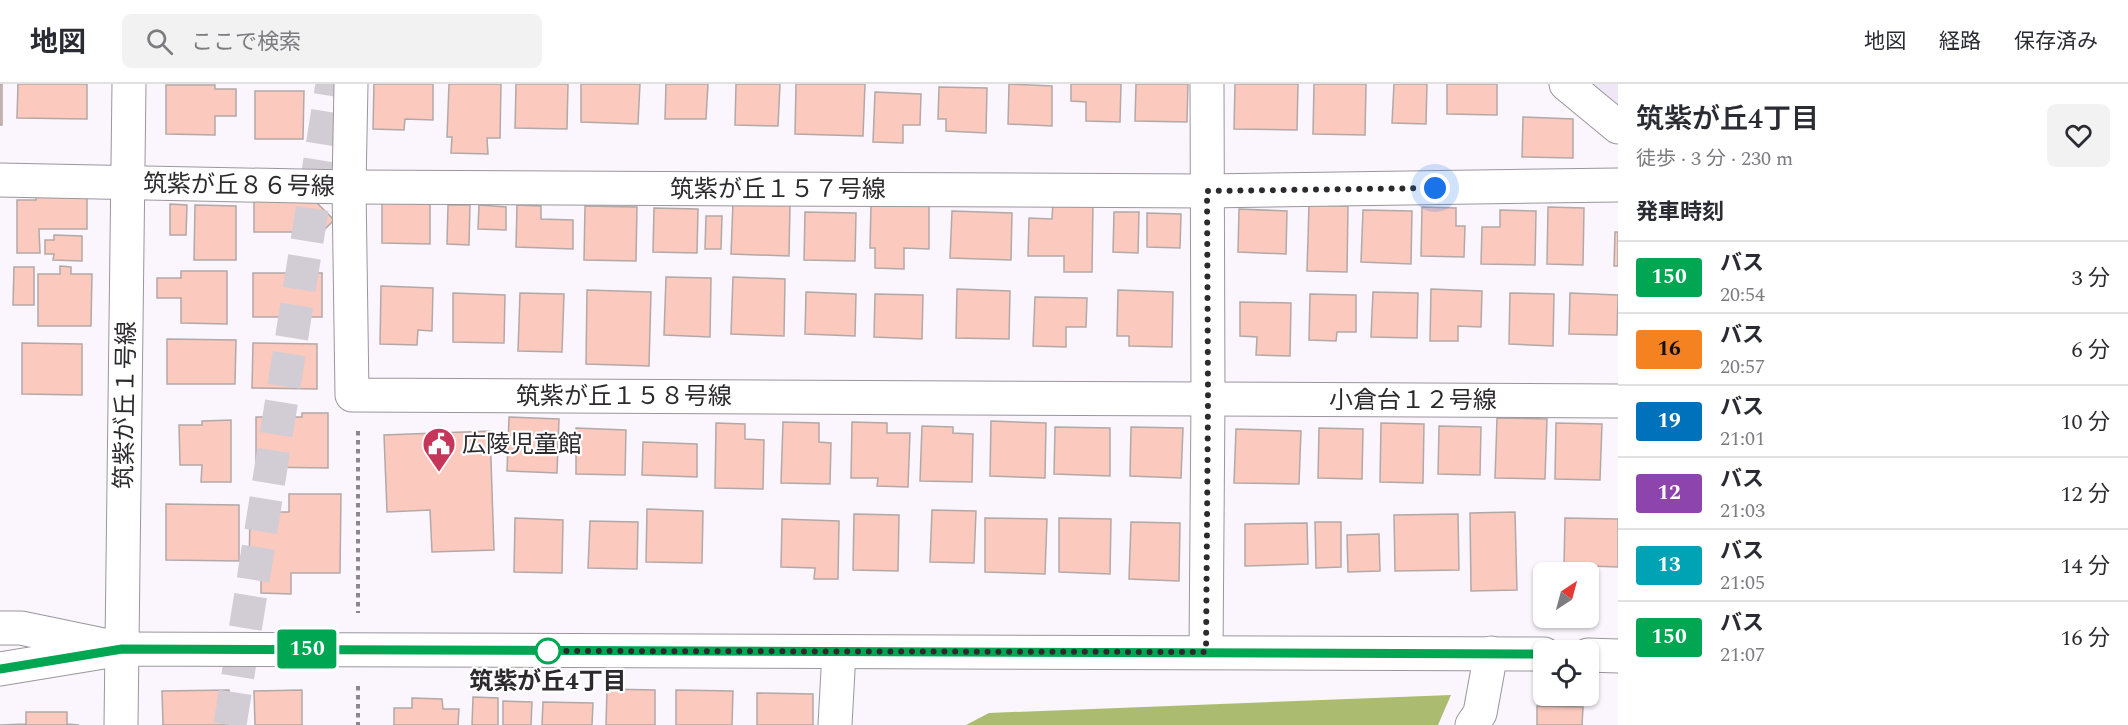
<!DOCTYPE html>
<html lang="ja">
<head>
<meta charset="utf-8">
<style>
  :root { --surface:#fff; --page:#f2f2f3; --text:#2b2b33; --muted:#7c7c81; --line:#e1e1e2 }
  body { margin:0; font-family:Spectral,"Noto Sans JP",serif; background:var(--page); color:var(--text); height:100vh; display:flex; flex-direction:column; font-size:22px; white-space:nowrap }
  * { box-sizing:border-box; margin:0 }
  p { font-size:20px; color:var(--muted) }
  .icon { flex:none; width:33px; height:33px; fill:none; stroke:currentColor; stroke-width:2; stroke-linecap:round; stroke-linejoin:round }
  .map { position:relative; flex:1; overflow:hidden }
  .sheet { display:flex; flex-direction:column; background:var(--surface); width:510px }
  .sheet>* { flex:none }
  .badge { padding:0 12px; border-radius:4px; font-size:21px; line-height:39px }
  .needle { width:39px; rotate:36deg }
  .tools { position:absolute; left:1533px; top:478px; display:grid; gap:12px }
  .tools a { display:grid; place-items:center; width:66px; height:66px; border-radius:9px; background:var(--surface); box-shadow:0 2px 4px #0004; font-size:30px }
  .you { position:absolute; width:30px; height:30px; margin:-15px; border:4px solid #fff; border-radius:50%; background:#1a73e8; box-shadow:0 0 0 9px #1a73e833 }
  .map>.badge { position:absolute; translate:-50% -50%; box-shadow:0 0 0 3px #fff }
  h2 { padding:0 18px; font-size:22px; line-height:54px }
  .round { display:grid; place-items:center; flex:none; width:63px; height:63px; border-radius:9px; background:var(--page) }
  .headline { display:flex; align-items:center; justify-content:space-between; height:102px; padding:0 18px }
  h1 { font-size:28px; font-weight:600; line-height:45px }
  ul { padding:0; list-style:none }
  li { display:flex; align-items:center; gap:18px; height:72px; padding:0 18px; border-top:2px solid var(--line) }
  li div { flex:1 }
  li b { display:block; font-size:22px }
  li em { font-style:normal }
  li .badge { min-width:66px; font-weight:700; text-align:center }
  header { display:flex; align-items:center; gap:36px; box-sizing:border-box; height:84px; padding:0 30px; background:var(--surface); border-bottom:2px solid var(--line) }
  header strong { font-size:28px }
  nav { display:flex; gap:33px; margin-inline-start:auto; font-size:21px }
  .search { width:420px; height:54px; background:var(--page); display:flex; align-items:center; gap:15px; box-sizing:border-box; padding:0 21px; border-radius:9px; color:var(--muted); font-size:22px }
  main { display:flex; flex:1; min-height:0 }
  .map>svg:first-child { display:block }
</style>
</head>
<body>
<header>
<strong>地図</strong>
<div class="search"><svg class="icon" aria-label="search" viewBox="0 0 24 24"><circle cx="10" cy="10" r="6"/><path d="M15 15l6 6"/></svg>ここで検索</div>
<nav><a>地図</a><a>経路</a><a>保存済み</a></nav>
</header>
<main>
<div class="map">
<svg width="1618" height="641" viewBox="0 0 1618 641">
  <rect width="100%" height="100%" fill="#fbf6fe"/>
  <!-- built -->
  <path fill="#efe7f5" d="M1591 0H1618V23Z"/>
  <!-- forest -->
  <path fill="#abbb70" d="M1451 611 1438 641H966L989 629Z"/>
  <!-- building -->
  <g fill="#fbc9be" stroke="#b2a9a7" stroke-width="1.5">
    <rect x="0" y="0" width="2" height="41"/>
    <path d="M18 0H87V35L17 34Z"/>
    <path d="M374 0H433V36L405 35 404 46 373 45Z"/>
    <path d="M449 0H501L500 54H487L488 70 451 69 452 53H447Z"/>
    <path d="M516 0H568L567 45 515 44Z"/>
    <path d="M581 0H640L638 40 581 38Z"/>
    <path d="M666 0H708L706 35H665Z"/>
    <path d="M736 0H780L778 42 735 41Z"/>
    <path d="M796 0H865L863 52 795 50Z"/>
    <path d="M1009 0 1052 2V42L1008 40Z"/>
    <path d="M1071 0H1121L1120 38 1086 37V18L1071 17Z"/>
    <path d="M1136 0H1188L1187 38 1135 37Z"/>
    <path d="M1235 0H1298L1297 46 1234 45Z"/>
    <path d="M1314 0H1366L1365 51 1313 50Z"/>
    <path d="M1394 0H1427L1426 40 1392 39Z"/>
    <path d="M1447 0H1497V31L1447 30Z"/>
    <path d="M166 1H215V5H236V32H215V51L166 50Z"/>
    <path d="M939 3 987 4 986 49 946 47V35H938Z"/>
    <path d="M255 7H304L303 55H255Z"/>
    <path d="M875 8 921 10 920 41H903V59L873 58Z"/>
    <path d="M1523 33 1573 35V74L1522 73Z"/>
    <path d="M36 112 87 113V145H39L40 169H17V116H36Z"/>
    <path d="M254 115 314 116 334 136 316 154 310 148H254Z"/>
    <path d="M733 118 790 120 789 172 731 170Z"/>
    <path d="M1053 118 1093 119 1092 188H1064V172H1028L1029 134 1052 135Z"/>
    <path d="M382 119 430 120V160L382 159Z"/>
    <path d="M170 120 187 121 186 151H170Z"/>
    <path d="M871 120 929 122V165L904 164V185L875 184V164H870Z"/>
    <path d="M195 121 236 122V176H194Z"/>
    <path d="M448 121H470L469 161 447 160Z"/>
    <path d="M479 121 506 123V146L478 145Z"/>
    <path d="M517 121 541 122V135L573 136V165L516 163Z"/>
    <path d="M1309 121 1348 122 1347 188 1307 187Z"/>
    <path d="M585 122 637 123 636 177 584 176Z"/>
    <path d="M1422 123 1456 124V142H1465L1464 173 1421 172Z"/>
    <path d="M1548 123 1584 124 1583 181 1547 180Z"/>
    <path d="M654 124 698 125 697 169 653 168Z"/>
    <path d="M1239 125 1287 127 1286 170 1238 168Z"/>
    <path d="M1363 126 1412 127 1411 180 1361 178Z"/>
    <path d="M1500 126 1536 127 1535 181 1481 180 1482 143H1500Z"/>
    <path d="M952 127 1012 129 1011 176 950 174Z"/>
    <path d="M805 128 856 129 855 177 804 176Z"/>
    <path d="M1114 128H1139L1138 169 1113 168Z"/>
    <path d="M1147 129 1181 130 1180 164 1147 163Z"/>
    <path d="M706 132H722L721 165H705Z"/>
    <path d="M1615 148H1618V182H1614Z"/>
    <path d="M54 151 82 152V177L53 176 54 170H45V156H54Z"/>
    <path d="M60 182 71 183V190H92L91 242H38V190H60Z"/>
    <path d="M14 183H34V221H13Z"/>
    <path d="M181 187H227V240L181 239V214H157V194H181Z"/>
    <rect x="253" y="189" width="69" height="44"/>
    <path d="M666 193 711 194 710 253 664 251Z"/>
    <path d="M733 193 785 195 784 252 731 250Z"/>
    <path d="M381 202 433 204 432 247 418 246 417 261 380 260Z"/>
    <path d="M957 205 1010 207 1009 255 956 254Z"/>
    <path d="M1431 205 1482 207 1481 243 1458 242V257H1430Z"/>
    <path d="M587 206 651 208 649 282 586 280Z"/>
    <path d="M1118 206 1173 208 1172 263 1129 262V252H1117Z"/>
    <path d="M806 208 856 210 855 252 805 250Z"/>
    <path d="M1373 208 1418 209 1417 254 1371 253Z"/>
    <path d="M453 209 505 211 504 259 453 258Z"/>
    <path d="M520 209 564 210 562 268 518 267Z"/>
    <path d="M1510 209 1554 210 1553 262 1509 260Z"/>
    <path d="M1570 209 1618 211 1617 251 1569 250Z"/>
    <path d="M875 210 923 211 922 255 874 253Z"/>
    <path d="M1310 210 1356 211V248H1337L1336 257 1309 256Z"/>
    <path d="M1035 213 1087 214 1086 243H1066V263L1033 262Z"/>
    <path d="M1240 218 1291 219 1290 272 1256 271 1257 253 1240 252Z"/>
    <path d="M167 255 236 256 235 300H167Z"/>
    <path d="M22 259 82 260V311L22 310Z"/>
    <path d="M253 259 317 260V305L252 304Z"/>
    <path d="M302 329H328V384L256 383V333H302Z"/>
    <path d="M509 333 559 335 557 389 507 387Z"/>
    <path d="M1497 334 1547 335 1545 395 1495 394Z"/>
    <path d="M231 336V398H201L202 381H180L179 341H202V337Z"/>
    <path d="M991 337 1046 339 1045 394 990 392Z"/>
    <path d="M783 338 819 339V358L831 359 830 400 781 399Z"/>
    <path d="M852 338 887 339V349H910L908 403 877 402 878 394H851Z"/>
    <path d="M716 339 745 340V355L764 356 763 405 715 404Z"/>
    <path d="M1381 339 1424 340 1423 399 1380 398Z"/>
    <path d="M1556 339 1602 340 1600 396 1555 395Z"/>
    <path d="M922 342 953 343V349L973 350 972 398 920 397Z"/>
    <path d="M1439 342 1481 343 1480 391 1438 390Z"/>
    <path d="M1055 343 1110 344V392L1054 390Z"/>
    <path d="M1131 343 1183 344 1181 394 1130 392Z"/>
    <path d="M576 344 626 346 625 391 576 390Z"/>
    <path d="M1319 344 1363 345 1362 395 1318 394Z"/>
    <path d="M1236 345 1301 347 1299 400 1234 399Z"/>
    <path d="M490 347 494 466 432 468 430 426 387 428 384 351Z"/>
    <path d="M643 358 697 360V393L642 391Z"/>
    <path d="M289 410H341L340 489H291V510L261 509V488H249L250 428H289Z"/>
    <path d="M166 420 239 421V477L166 476Z"/>
    <path d="M647 425 703 427 702 479 646 478Z"/>
    <path d="M932 426 976 427 974 479 930 478Z"/>
    <path d="M1515 428 1517 506 1471 507 1470 429Z"/>
    <path d="M854 430 899 431 898 487 853 486Z"/>
    <path d="M1458 430 1459 486 1395 487 1394 431Z"/>
    <path d="M515 434 563 436 562 489 514 488Z"/>
    <path d="M985 434 1047 435 1045 490 985 488Z"/>
    <path d="M1059 434 1111 435 1110 490 1059 488Z"/>
    <path d="M1565 434 1618 435V483L1564 481Z"/>
    <path d="M782 435 839 437 838 495H814L815 484 781 483Z"/>
    <path d="M590 437 638 438 637 485 588 484Z"/>
    <path d="M1131 438 1180 439 1179 497 1129 495Z"/>
    <path d="M1315 438H1341V483L1316 484Z"/>
    <path d="M1307 439 1308 480 1245 482V440Z"/>
    <path d="M1379 450 1380 487 1348 488 1347 451Z"/>
    <path d="M607 605 655 606V641H606Z"/>
    <path d="M229 606V641H163L162 607Z"/>
    <path d="M302 606V641H255L254 607Z"/>
    <path d="M676 606 733 607 732 641H676Z"/>
    <path d="M757 609 813 610V641H757Z"/>
    <path d="M473 613 498 614V641H472Z"/>
    <path d="M412 614 442 615 443 625H459L458 641H394V624H412Z"/>
    <path d="M503 617 532 618 531 641H503Z"/>
    <path d="M543 618 593 619 592 641H542Z"/>
    <path d="M1537 622 1583 623 1582 641H1537Z"/>
    <path d="M26 628H67V640L79 641H0L26 640Z"/>
  </g>
  <g fill="none" stroke-linecap="round" stroke-linejoin="round">
    <!-- minor-tunnel -->
    <path stroke="#d2cdd4" stroke-width="33" stroke-dasharray="33 16" stroke-linecap="butt" d="M230 641 332 0"/>
    <!-- minor casing -->
    <g stroke="#9a969c" stroke-width="35">
      <g id="minor">
        <path d="M351 0 349 103 352 311 1618 317"/>
        <path d="M1566 0 1618 43"/>
        <path d="M0 96 349 103 1207 107 1618 101"/>
        <path d="M0 544H21L103 561"/>
        <path d="M1206 568 1208 315 1207 0"/>
        <path d="M1588 571 1618 572"/>
        <path d="M0 585 122 565 1544 570"/>
        <path d="M121 641 129 0"/>
        <path d="M835 641 839 568"/>
        <path d="M1472 641 1480 629 1491 569"/>
      </g>
    </g>
    <!-- path -->
    <g stroke="#8b888d" stroke-width="4" stroke-dasharray="4.5 4.5" stroke-linecap="butt">
      <path d="M358 347V529"/>
      <path d="M358 602V641"/>
    </g>
    <!-- minor -->
    <use href="#minor" stroke="#fff" stroke-width="33"/>
  </g>
  <g fill="none" stroke-linecap="round" stroke-linejoin="round">
    <!-- line casing -->
    <g stroke="#fff" stroke-width="14">
      <path id="line" d="M0 585 122 565 1544 570"/>
    </g>
    <!-- line -->
    <use href="#line" stroke="#00a651" stroke-width="9"/>
    <!-- walk -->
    <path stroke="#2c2a2d" stroke-width="6" stroke-dasharray="0 10.8" d="M548 567H541L1206 568 1208 315 1207 107 1435 104"/>
  </g>
  <!-- icons -->
  <defs>
    <g id="civic-pin" transform="scale(1.725)"><path d="M0 17L-7.5 6A9.5 9.5 0 1 1 7.5 6Z" fill="#c5365a" stroke="#fff"/><path d="M-.6-6.5H3V-4.5H.6V-3L4-1V1h2V6H-6V1h2V-1L-.6-3ZM-1.2 2.5V6h2.4V2.5Z" fill="#fff"/></g>
  </defs>
  <g fill-rule="evenodd">
    <use href="#civic-pin" x="439" y="360"/>
  </g>
  <!-- markers -->
  <circle fill="#fff" stroke="#00a651" stroke-width="3" cx="548" cy="567" r="12"/>
  <g text-anchor="middle" stroke-width="4.5" stroke-linejoin="round" paint-order="stroke">
    <!-- street labels -->
    <g font-size="24" fill="#2c2a2d" stroke="#fff">
      <text transform="translate(239 101) rotate(1)" y="8">筑紫が丘８６号線</text>
      <text x="778" y="113">筑紫が丘１５７号線</text>
      <text x="624" y="320">筑紫が丘１５８号線</text>
      <text x="1413" y="324">小倉台１２号線</text>
      <text transform="translate(125 321) rotate(-89)" y="8">筑紫が丘１号線</text>
    </g>
    <!-- poi labels -->
    <g font-size="24" fill="#2c2a2d" stroke="#fff" text-anchor="start">
      <text x="462" y="368">広陵児童館</text>
    </g>
    <!-- stop labels -->
    <g font-size="24" font-weight="bold" fill="#2c2a2d" stroke="#fff">
      <text x="548" y="605">筑紫が丘4丁目</text>
    </g>
  </g>
</svg>
<div class="tools">
<a><svg class="needle" viewBox="-14 -14 28 28"><path d="M0-13l5 13h-10z" fill="#e53935"/><path d="M0 13l5-13h-10z" fill="#7c7c81"/></svg></a>
<a><svg class="icon" aria-label="locate" viewBox="0 0 24 24"><circle cx="12" cy="12" r="6"/><path d="M12 2v4M12 18v4M2 12h4M18 12h4"/></svg></a>
</div>
<div class="you" style="left:1435px;top:104px"></div>
<b class="badge" style="left:307px;top:565px;background:#00a651;color:#fff">150</b>
</div>
<section class="sheet">
<div class="headline"><div><h1>筑紫が丘4丁目</h1><p>徒歩 · 3 分 · 230 m</p></div><a class="round"><svg class="icon" aria-label="heart" viewBox="0 0 24 24"><path d="M12 20l-8-8c-3-5 5-10 8-4 3-6 11-1 8 4z"/></svg></a></div>
<h2>発車時刻</h2>
<ul>
<li><span class="badge" style="background:#00a651;color:#fff">150</span><div><b>バス</b><p>20:54</p></div><em>3 分</em></li>
<li><span class="badge" style="background:#f58220;color:#111">16</span><div><b>バス</b><p>20:57</p></div><em>6 分</em></li>
<li><span class="badge" style="background:#0072bc;color:#fff">19</span><div><b>バス</b><p>21:01</p></div><em>10 分</em></li>
<li><span class="badge" style="background:#8e44ad;color:#fff">12</span><div><b>バス</b><p>21:03</p></div><em>12 分</em></li>
<li><span class="badge" style="background:#00a3b4;color:#fff">13</span><div><b>バス</b><p>21:05</p></div><em>14 分</em></li>
<li><span class="badge" style="background:#00a651;color:#fff">150</span><div><b>バス</b><p>21:07</p></div><em>16 分</em></li>
</ul>
</section>
</main>
</body>
</html>
